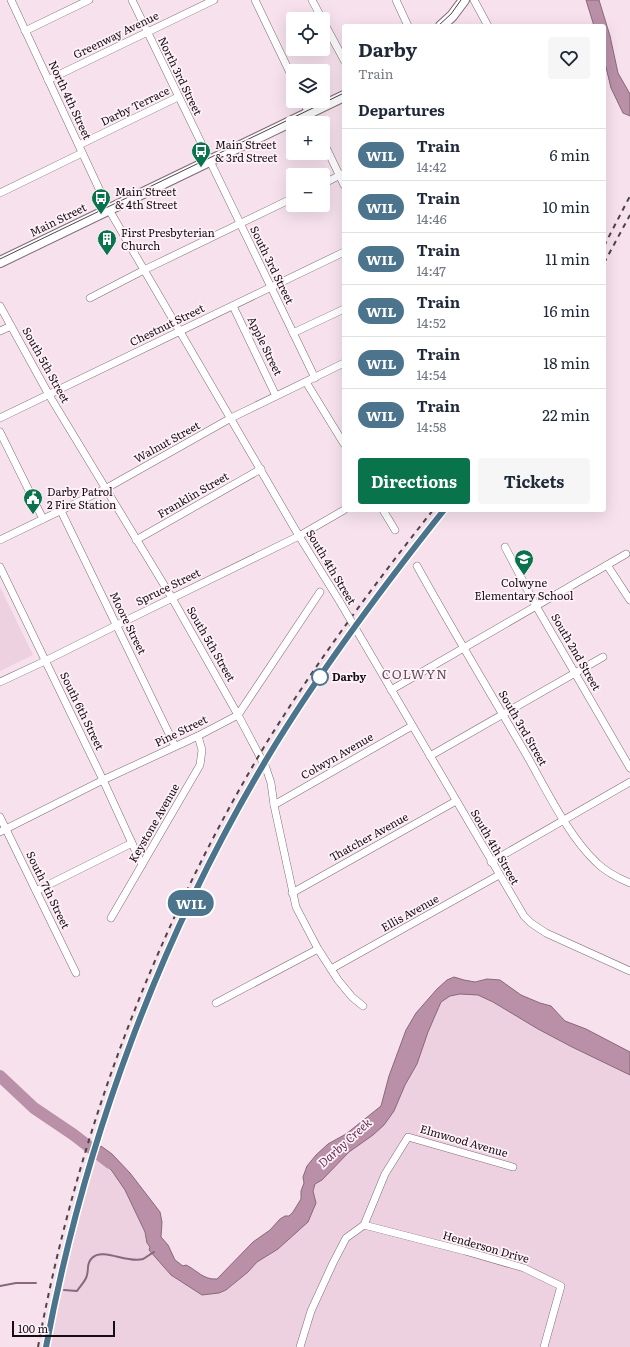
<!DOCTYPE html>
<html lang="en">
<head>
<meta charset="utf-8">
<style>
  :root { --surface:#fff; --page:#f6f6f7; --text:#1f2937; --muted:#747a83; --line:#e0e1e3; --accent:#09734c }
  body { margin:0; font-family:Literata,serif; background:var(--page); color:var(--text); height:100vh; display:flex; flex-direction:column; font-size:15px; white-space:nowrap }
  * { box-sizing:border-box; margin:0 }
  p { font-size:13px; color:var(--muted) }
  .icon { flex:none; width:22px; height:22px; fill:none; stroke:currentColor; stroke-width:2; stroke-linecap:round; stroke-linejoin:round }
  .map { position:relative; flex:1; overflow:hidden }
  .sheet { position:absolute; left:342px; top:24px; width:264px; height:488px; display:flex; flex-direction:column; background:var(--surface); border-radius:4px; box-shadow:0 4px 16px #0002 }
  .sheet>* { flex:none }
  .badge { padding:0 8px; border-radius:13px; font-size:14px; line-height:26px }
  .fabs { position:absolute; left:286px; top:12px; display:grid; gap:8px }
  .fabs a { display:grid; place-items:center; width:44px; height:44px; border-radius:4px; background:var(--surface); box-shadow:0 4px 16px #0002; font-size:20px }
  .scale { position:absolute; left:12px; bottom:10px; width:103px; box-sizing:border-box; padding-left:4px; border:2px solid #150e12; border-top:0; font-size:11px; line-height:14px; white-space:nowrap; color:#150e12; -webkit-text-stroke:3px #fef1f8; paint-order:stroke }
  .map>.badge { position:absolute; translate:-50% -50%; box-shadow:0 0 0 2px #fff }
  h2 { padding:0 16px; font-size:15px; line-height:36px }
  .round { display:grid; place-items:center; flex:none; width:42px; height:42px; border-radius:4px; background:var(--page) }
  .overview { display:flex; align-items:center; justify-content:space-between; height:68px; padding:0 16px }
  h1 { font-size:19px; font-weight:700; line-height:30px }
  .action { display:flex; gap:8px; margin-top:auto; padding:8px 16px }
  .action a { flex:1; height:46px; border-radius:4px; background:var(--accent); color:#fff; font-size:16px; font-weight:700; line-height:46px; text-align:center }
  .action a+a { background:var(--page); color:var(--text) }
  ul { padding:0; list-style:none }
  li { display:flex; align-items:center; gap:12px; height:52px; padding:0 16px; border-top:1px solid var(--line) }
  li div { flex:1 }
  li b { display:block; font-size:15px }
  li em { font-style:normal }
  li .badge { min-width:44px; font-weight:700; text-align:center }
  .map>svg:first-child { display:block }
</style>
</head>
<body>
<div class="map">
<svg width="630" height="1347" viewBox="0 0 630 1347">
  <rect width="100%" height="100%" fill="#f6e1ed"/>
  <!-- built -->
  <g fill="#edd1e1">
    <path d="M0 587 33 655 0 671Z"/>
    <path d="M459 983 630 1062V1347H46L71 1232 91 1159 114 1165 172 1262 219 1287 291 1227 317 1167 385 1107 442 998Z"/>
  </g>
  <!-- water -->
  <g fill="#b990a8" stroke="#88697b">
    <path d="M586 0H599L610 36 618 73 630 94V116L623 113 611 88 604 59V26H594Z"/>
    <path d="M454 977 464 980 475 982 487 979 500 980 521 995 540 1003 551 1006 565 1021 586 1029 630 1052V1075L572 1047 538 1029 493 1002 478 995 460 994 450 996 441 1002 428 1032 417 1064 405 1085 394 1111 384 1125 373 1135 349 1152 322 1180 315 1184 313 1191 316 1203 308 1222 278 1249 257 1262 248 1272 226 1290 219 1293 202 1295 171 1275 149 1250 150 1247 147 1243 145 1232 125 1190 112 1171 98 1156 101 1146 112 1154 130 1173 160 1212 162 1222 161 1237 168 1245 175 1260 183 1266 186 1265C197 1270 203 1280 217 1279L253 1242 270 1230 280 1219 285 1216H289L293 1212 301 1199V1191L304 1183 303 1177 307 1166 316 1155 328 1144 346 1134 381 1106 389 1076 406 1030 416 1013 437 989 447 980Z"/>
  </g>
  <g fill="none" stroke-linecap="round" stroke-linejoin="round">
    <!-- stream -->
    <g stroke="#88697b" stroke-width="2">
      <path d="M0 1286 16 1283H36"/>
      <path d="M64 1290 77 1291C80 1286 86 1281 87 1275 89 1268 86 1264 92 1258 103 1247 127 1264 143 1259 147 1257 150 1254 154 1252"/>
    </g>
    <!-- river -->
    <path stroke="#b990a8" stroke-width="12" d="M0 1076 34 1108 74 1135 110 1163"/>
    <!-- street casing -->
    <g stroke="#7e6c76" stroke-width="8">
      <g id="street">
        <path d="M11 0 108 208 299 536 340 602"/>
        <path d="M132 0 315 378"/>
        <path d="M255 0 293 79"/>
        <path d="M312 0 322 19"/>
        <path d="M396 0 408 26"/>
        <path d="M474 0 488 26"/>
        <path d="M323 21 344 60"/>
        <path d="M25 31 89 0"/>
        <path d="M48 80 214 0"/>
        <path d="M303 101 314 123"/>
        <path d="M323 141 344 185"/>
        <path d="M79 145 178 97"/>
        <path d="M323 184 344 173"/>
        <path d="M0 193 82 153"/>
        <path d="M90 298 144 270 293 198"/>
        <path d="M0 306 49 395 172 598 238 715 266 768 271 783 274 805 296 907 318 949 338 980 352 997 363 1006"/>
        <path d="M233 306 276 396"/>
        <path d="M0 331 11 326"/>
        <path d="M293 333 344 309"/>
        <path d="M306 382 344 444"/>
        <path d="M0 418 344 252"/>
        <path d="M0 432 43 519"/>
        <path d="M383 510 395 530"/>
        <path d="M61 511 175 746"/>
        <path d="M0 540 105 489 231 418 344 363"/>
        <path d="M136 540 261 469"/>
        <path d="M505 547 536 606 630 768"/>
        <path d="M607 565 630 600"/>
        <path d="M417 566C452 629 489 691 526 754 546 789 568 836 597 863 606 872 618 878 630 883"/>
        <path d="M0 567 103 780 142 865"/>
        <path d="M364 643 524 916 531 923 546 933 630 971"/>
        <path d="M0 682 45 661 117 625 299 536 344 510"/>
        <path d="M391 690 626 554"/>
        <path d="M430 756 603 657"/>
        <path d="M274 805 412 726"/>
        <path d="M0 817 76 973"/>
        <path d="M0 832 103 780 198 736 238 715 320 592"/>
        <path d="M491 862 630 782"/>
        <path d="M36 891 132 843"/>
        <path d="M292 893 456 801"/>
        <path d="M111 918 200 765 202 750 198 736"/>
        <path d="M331 969 499 875"/>
        <path d="M216 1003 318 949"/>
        <path d="M364 1225 465 1251 524 1268 561 1286 544 1347"/>
        <path d="M300 1347 311 1311 333 1263 346 1238 364 1225 385 1174 408 1137 513 1167"/>
      </g>
    </g>
    <!-- primary casing -->
    <g stroke="#7e6c76" stroke-width="12">
      <g id="primary">
        <path d="M441 26 452 16 464 0"/>
        <path d="M0 262 344 96"/>
      </g>
    </g>
    <!-- street -->
    <use href="#street" stroke="#fff" stroke-width="7"/>
    <!-- primary -->
    <use href="#primary" stroke="#fff" stroke-width="10"/>
    <!-- tram -->
    <g stroke="#4e4349" stroke-width="1">
      <path d="M438 26 451 14 461 0"/>
      <path d="M0 259 344 93"/>
    </g>
    <!-- rail -->
    <g stroke="#4e4349" stroke-width="2" stroke-dasharray="5 5" stroke-linecap="butt">
      <path d="M604 246 630 196"/>
      <path d="M604 263 630 215"/>
      <path d="M38 1347C77 1136 154 931 264 747 315 664 373 586 433 510"/>
      <path d="M46 1347C85 1139 160 937 269 755 321 669 381 589 444 510"/>
    </g>
    <!-- street-bridge casing -->
    <g stroke="#7e6c76" stroke-width="8" stroke-linecap="butt">
      <path id="street-bridge" d="M340 602 364 643"/>
    </g>
    <!-- street-bridge -->
    <use href="#street-bridge" stroke="#fff" stroke-width="7"/>
  </g>
  <g fill="none" stroke-linecap="round" stroke-linejoin="round">
    <!-- line casing -->
    <g stroke="#fff" stroke-width="9">
      <path id="line" d="M46 1347C85 1139 160 937 269 755 321 669 381 589 444 510"/>
    </g>
    <!-- line -->
    <use href="#line" stroke="#4c748c" stroke-width="6"/>
  </g>
  <!-- icons -->
  <defs>
    <g id="bus-pin" transform="scale(1)"><path d="M0 17L-7.5 6A9.5 9.5 0 1 1 7.5 6Z" fill="#09734c" stroke="#fef1f8"/><path d="M-5-6H5V4H4V6H2V4H-2V6H-4V4H-5ZM-3.5-4V0h7V-4ZM-3.5 1.2v1.5H-2V1.2ZM2 1.2v1.5H3.5V1.2Z" fill="#fff"/></g>
    <g id="building-pin" transform="scale(1)"><path d="M0 17L-7.5 6A9.5 9.5 0 1 1 7.5 6Z" fill="#09734c" stroke="#fef1f8"/><path d="M-4-6H4V6H1V3H-1V6H-4ZM-2.5-4.3h1.7v1.8h-1.7ZM.8-4.3h1.7v1.8H.8ZM-2.5-1h1.7V.8h-1.7ZM.8-1h1.7V.8H.8Z" fill="#fff"/></g>
    <g id="civic-pin" transform="scale(1)"><path d="M0 17L-7.5 6A9.5 9.5 0 1 1 7.5 6Z" fill="#09734c" stroke="#fef1f8"/><path d="M-.6-6.5H3V-4.5H.6V-3L4-1V1h2V6H-6V1h2V-1L-.6-3ZM-1.2 2.5V6h2.4V2.5Z" fill="#fff"/></g>
    <g id="school-pin" transform="scale(1)"><path d="M0 17L-7.5 6A9.5 9.5 0 1 1 7.5 6Z" fill="#09734c" stroke="#fef1f8"/><path d="M0-5L7-2L0 1L-7-2ZM-4 1L0 2.5L4 1V4Q0 6-4 4Z" fill="#fff"/></g>
  </defs>
  <g fill-rule="evenodd">
    <use href="#bus-pin" x="201" y="151"/>
    <use href="#bus-pin" x="101" y="198"/>
    <use href="#building-pin" x="107" y="239"/>
    <use href="#civic-pin" x="33" y="498"/>
    <use href="#school-pin" x="524" y="559"/>
  </g>
  <!-- markers -->
  <circle fill="#fff" stroke="#4c748c" stroke-width="2" cx="320" cy="677" r="8"/>
  <g text-anchor="middle" stroke-width="3.5" stroke-linejoin="round" paint-order="stroke">
    <!-- street labels -->
    <g font-size="11" fill="#150e12" stroke="#fef1f8">
      <text transform="translate(116 35) rotate(-26)" y="4">Greenway Avenue</text>
      <text transform="translate(180 76) rotate(64)" y="4">North 3rd Street</text>
      <text transform="translate(70 100) rotate(65)" y="4">North 4th Street</text>
      <text transform="translate(135 106) rotate(-26)" y="4">Darby Terrace</text>
      <text transform="translate(58 220) rotate(-26)" y="4">Main Street</text>
      <text transform="translate(272 265) rotate(64)" y="4">South 3rd Street</text>
      <text transform="translate(167 325) rotate(-26)" y="4">Chestnut Street</text>
      <text transform="translate(265 346) rotate(64)" y="4">Apple Street</text>
      <text transform="translate(46 365) rotate(61)" y="4">South 5th Street</text>
      <text transform="translate(167 442) rotate(-29)" y="4">Walnut Street</text>
      <text transform="translate(193 495) rotate(-30)" y="4">Franklin Street</text>
      <text transform="translate(331 567) rotate(59)" y="4">South 4th Street</text>
      <text transform="translate(168 587) rotate(-26)" y="4">Spruce Street</text>
      <text transform="translate(128 623) rotate(64)" y="4">Moore Street</text>
      <text transform="translate(211 644) rotate(60)" y="4">South 5th Street</text>
      <text transform="translate(576 652) rotate(60)" y="4">South 2nd Street</text>
      <text transform="translate(82 711) rotate(64)" y="4">South 6th Street</text>
      <text transform="translate(523 728) rotate(60)" y="4">South 3rd Street</text>
      <text transform="translate(181 731) rotate(-26)" y="4">Pine Street</text>
      <text transform="translate(337 756) rotate(-30)" y="4">Colwyn Avenue</text>
      <text transform="translate(154 823) rotate(-60)" y="4">Keystone Avenue</text>
      <text transform="translate(369 837) rotate(-29)" y="4">Thatcher Avenue</text>
      <text transform="translate(495 847) rotate(60)" y="4">South 4th Street</text>
      <text transform="translate(48 890) rotate(64)" y="4">South 7th Street</text>
      <text transform="translate(410 913) rotate(-29)" y="4">Ellis Avenue</text>
      <text transform="translate(464 1141) rotate(16)" y="4">Elmwood Avenue</text>
      <text transform="translate(486 1247) rotate(16)" y="4">Henderson Drive</text>
    </g>
    <!-- poi labels -->
    <g font-size="11" fill="#150e12" stroke="#fef1f8" text-anchor="start">
      <text x="215" y="149">Main Street<tspan x="215" dy="13">&amp; 3rd Street</tspan></text>
      <text x="115" y="196">Main Street<tspan x="115" dy="13">&amp; 4th Street</tspan></text>
      <text x="121" y="237">First Presbyterian<tspan x="121" dy="13">Church</tspan></text>
      <text x="47" y="496">Darby Patrol<tspan x="47" dy="13">2 Fire Station</tspan></text>
      <text x="524" y="587" text-anchor="middle">Colwyne<tspan x="524" dy="13">Elementary School</tspan></text>
    </g>
    <!-- stop labels -->
    <g font-size="11" font-weight="bold" fill="#150e12" stroke="#fef1f8" text-anchor="start">
      <text x="332" y="681">Darby</text>
    </g>
    <!-- water labels -->
    <g font-size="12" font-style="italic" fill="#653152" stroke="#fef1f8">
      <text transform="translate(345 1143) rotate(-42)" y="4">Darby Creek</text>
    </g>
    <!-- quarter labels -->
    <g font-size="13" letter-spacing="1" fill="#62505a" stroke="#fef1f8">
      <text x="415" y="679">COLWYN</text>
    </g>
  </g>
</svg>
<div class="fabs">
<a><svg class="icon" aria-label="locate" viewBox="0 0 24 24"><circle cx="12" cy="12" r="6"/><path d="M12 2v4M12 18v4M2 12h4M18 12h4"/></svg></a>
<a><svg class="icon" aria-label="layers" viewBox="0 0 24 24"><path d="M12 4l9 5-9 5-9-5zM3 14l9 5 9-5"/></svg></a>
<a>+</a>
<a>−</a>
</div>
<div class="scale">100 m</div>
<b class="badge" style="left:191px;top:903px;background:#4c748c;color:#fff">WIL</b>
<section class="sheet">
<div class="overview"><div><h1>Darby</h1><p>Train</p></div><a class="round"><svg class="icon" aria-label="heart" viewBox="0 0 24 24"><path d="M12 20l-8-8c-3-5 5-10 8-4 3-6 11-1 8 4z"/></svg></a></div>
<h2>Departures</h2>
<ul>
<li><span class="badge" style="background:#4c748c;color:#fff">WIL</span><div><b>Train</b><p>14:42</p></div><em>6 min</em></li>
<li><span class="badge" style="background:#4c748c;color:#fff">WIL</span><div><b>Train</b><p>14:46</p></div><em>10 min</em></li>
<li><span class="badge" style="background:#4c748c;color:#fff">WIL</span><div><b>Train</b><p>14:47</p></div><em>11 min</em></li>
<li><span class="badge" style="background:#4c748c;color:#fff">WIL</span><div><b>Train</b><p>14:52</p></div><em>16 min</em></li>
<li><span class="badge" style="background:#4c748c;color:#fff">WIL</span><div><b>Train</b><p>14:54</p></div><em>18 min</em></li>
<li><span class="badge" style="background:#4c748c;color:#fff">WIL</span><div><b>Train</b><p>14:58</p></div><em>22 min</em></li>
</ul>
<div class="action"><a>Directions</a><a>Tickets</a></div>
</section>
</div>
</body>
</html>
